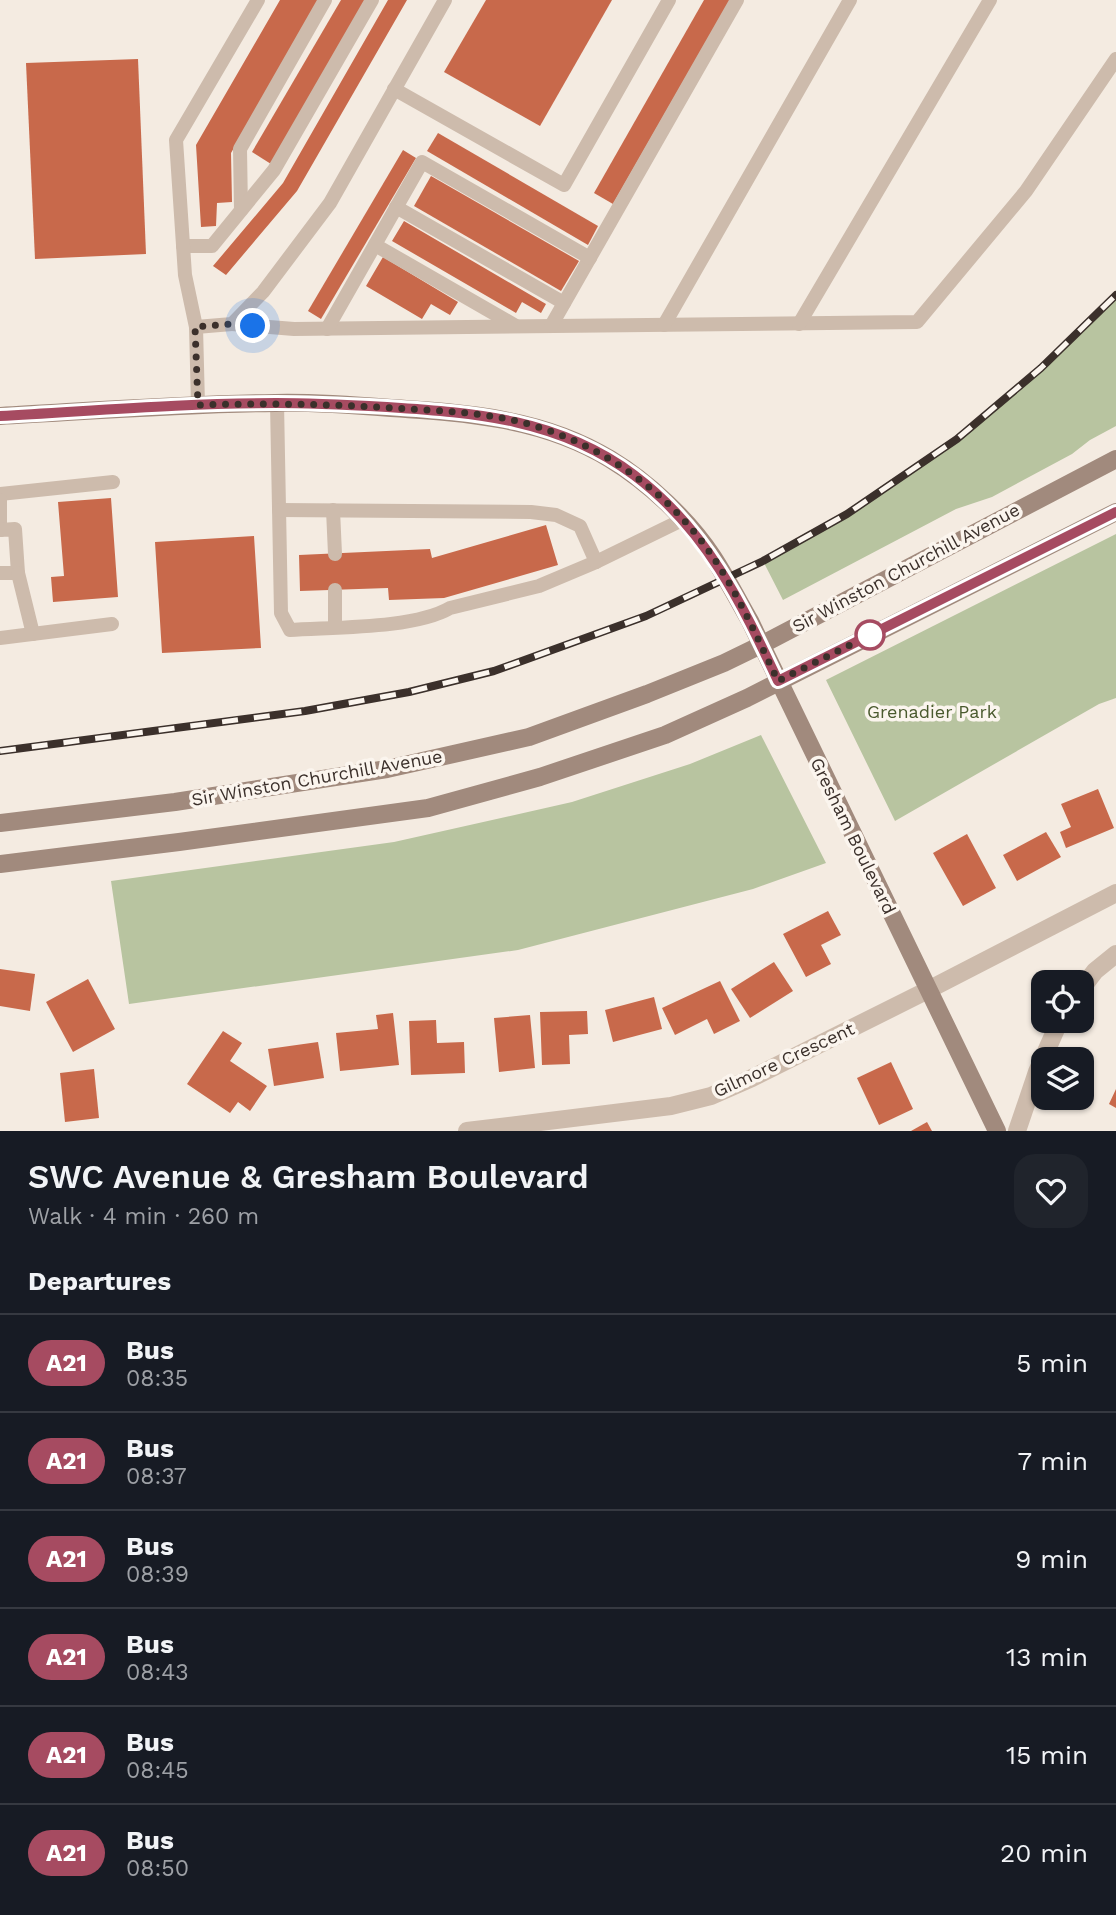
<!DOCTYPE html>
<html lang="en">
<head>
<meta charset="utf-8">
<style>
  :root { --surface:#171b24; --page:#20242c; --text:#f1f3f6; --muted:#9ea1a6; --line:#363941 }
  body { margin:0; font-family:"Work Sans",sans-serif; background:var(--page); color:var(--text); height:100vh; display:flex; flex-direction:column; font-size:26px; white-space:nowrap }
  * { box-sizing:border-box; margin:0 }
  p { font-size:23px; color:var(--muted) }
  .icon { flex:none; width:38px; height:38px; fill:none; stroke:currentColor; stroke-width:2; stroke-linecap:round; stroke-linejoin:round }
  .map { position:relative; height:1131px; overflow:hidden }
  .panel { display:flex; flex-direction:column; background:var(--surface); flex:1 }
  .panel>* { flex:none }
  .badge { padding:0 14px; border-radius:23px; font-size:24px; line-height:46px }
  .tools { position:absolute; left:1031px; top:970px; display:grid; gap:14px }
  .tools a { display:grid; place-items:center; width:63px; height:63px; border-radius:14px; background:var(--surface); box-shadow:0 2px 5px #0004; font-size:35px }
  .you { position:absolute; width:35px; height:35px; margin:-18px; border:5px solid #fff; border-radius:50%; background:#1a73e8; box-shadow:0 0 0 10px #1a73e833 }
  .map>.badge { position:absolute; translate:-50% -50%; box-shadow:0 0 0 4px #fff }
  h2 { padding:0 28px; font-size:26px; line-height:63px }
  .round { display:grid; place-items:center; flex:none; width:74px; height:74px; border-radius:21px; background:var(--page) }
  .summary { display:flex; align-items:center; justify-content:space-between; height:119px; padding:0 28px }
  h1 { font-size:33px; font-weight:600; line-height:52px }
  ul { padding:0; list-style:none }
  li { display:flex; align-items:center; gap:21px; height:98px; padding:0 28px; border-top:2px solid var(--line) }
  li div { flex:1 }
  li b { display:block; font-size:26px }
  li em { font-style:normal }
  li .badge { min-width:77px; font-weight:700; text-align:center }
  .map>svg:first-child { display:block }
</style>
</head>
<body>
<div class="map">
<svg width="1116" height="1131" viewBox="0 0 1116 1131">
  <rect width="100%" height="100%" fill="#f4ebe1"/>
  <!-- green -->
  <g fill="#b8c4a0">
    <path d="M1116 295V426L1090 440 1072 454 992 497 956 509 783 600 763 561 847 514 957 439 1041 368Z"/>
    <path d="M1116 534V698L1099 704 895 821 826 680Z"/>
    <path d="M761 735 826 863 753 889 518 950 129 1004 111 881 394 842 572 802 690 764Z"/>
  </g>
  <!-- building -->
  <g fill="#c8694b">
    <path d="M280 0H318L231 153 232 202 217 203 216 226 201 227 196 145Z"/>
    <path d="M341 0H367L271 164 252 152Z"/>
    <path d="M388 0H407L297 191 226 275 213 266 283 183Z"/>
    <path d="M486 0H612L540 126 444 72Z"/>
    <path d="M704 0H730L613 204 594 193Z"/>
    <path d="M138 59 146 254 35 259 26 63Z"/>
    <path d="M438 133 598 226 588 245 427 151Z"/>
    <path d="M403 150 416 158 321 319 308 311Z"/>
    <path d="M431 176 579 261 561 291 414 206Z"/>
    <path d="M404 221 546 304 541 313 522 302 516 313 392 241Z"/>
    <path d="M383 257 458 302 450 315 431 304 422 319 366 286Z"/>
    <path d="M111 498 118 597 53 602 51 577 64 576 58 502Z"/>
    <path d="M546 525 558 565 444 598 389 600 388 588 300 591 299 555 430 549 432 558Z"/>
    <path d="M254 536 261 648 162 653 155 542Z"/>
    <path d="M1098 789 1114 828 1066 848 1060 832 1071 827 1061 804Z"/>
    <path d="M1046 832 1061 857 1017 881 1003 855Z"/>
    <path d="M967 834 996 888 963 906 933 853Z"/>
    <path d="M828 911 841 935 821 945 831 964 806 977 783 934Z"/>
    <path d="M774 962 793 991 750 1018 731 989Z"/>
    <path d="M0 969 35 974 30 1011 0 1006Z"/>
    <path d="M88 979 115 1029 73 1052 46 1002Z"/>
    <path d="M720 981 740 1021 714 1034 707 1019 675 1035 662 1008Z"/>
    <path d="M654 997 662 1029 613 1042 605 1010Z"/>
    <path d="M587 1011 588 1034 569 1035 570 1064 542 1065 540 1012Z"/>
    <path d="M393 1013 399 1065 340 1071 336 1033 378 1029 376 1015Z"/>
    <path d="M530 1015 535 1068 499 1072 494 1018Z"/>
    <path d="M436 1020 437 1043 464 1042 465 1073 411 1075 409 1021Z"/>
    <path d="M223 1031 242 1043 230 1061 267 1086 250 1111 238 1102 230 1113 187 1084Z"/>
    <path d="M318 1042 324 1078 274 1086 268 1049Z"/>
    <path d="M891 1062 913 1109 879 1125 857 1078Z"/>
    <path d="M94 1069 99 1118 65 1122 60 1073Z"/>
    <path d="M1116 1089V1108L1109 1104Z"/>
    <path d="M927 1122 932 1131H911Z"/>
  </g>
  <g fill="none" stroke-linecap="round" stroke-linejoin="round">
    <!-- lane -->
    <g stroke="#cdbbac" stroke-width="14">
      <path d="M394 89 564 185 669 0"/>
      <path d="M396 207 564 303"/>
      <path d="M241 210 240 149 325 0"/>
      <path d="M375 245 516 326"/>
      <path d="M183 246H212L274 170 372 0"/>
      <path d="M232 324 294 329 917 322 1026 191 1116 59"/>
      <path d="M799 324 990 0"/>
      <path d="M664 325 850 0"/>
      <path d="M551 326 737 0"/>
      <path d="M196 327 232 324 263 292 330 203 445 0"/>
      <path d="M327 329 422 162 590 258"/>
      <path d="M277 403 281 613 290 630C332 627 414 629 450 608L539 586 596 562 682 520"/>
      <path d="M198 405 196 327 185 275 176 140 258 0"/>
      <path d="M0 494 113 482"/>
      <path d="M0 500V530"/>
      <path d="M279 510 531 512 556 515 580 526 596 562"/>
      <path d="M333 510 335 554"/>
      <path d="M0 573H18L15 529 1 530"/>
      <path d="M18 573 33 634"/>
      <path d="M335 590V627"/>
      <path d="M0 638 112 624"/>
    </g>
    <!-- street -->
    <g stroke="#cdbbac" stroke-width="18">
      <path d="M1082 988 1095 971 1116 954"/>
      <path d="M467 1131 671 1106 711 1096 752 1078 928 990 1116 893"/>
      <path d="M1017 1131 1037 1072 1060 1020"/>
    </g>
    <!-- secondary -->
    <g stroke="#a18a7d" stroke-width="18">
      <path d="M0 416C91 411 183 404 275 403 313 402 353 405 391 408 467 413 543 418 610 459 648 482 689 520 713 557 726 577 738 600 750 621L997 1131"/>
      <path d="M0 823 175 802 387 769 529 737 647 694 724 663 761 645 1116 459"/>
      <path d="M0 864 179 842 428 808 540 777 665 735 747 698 1116 512"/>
    </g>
    <!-- rail casing -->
    <g stroke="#3b302b" stroke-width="8">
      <path id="rail" d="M0 751 305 711 409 692 494 671 646 616 763 561 847 514 957 439 1041 368 1116 295"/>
    </g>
    <!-- rail -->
    <use href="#rail" stroke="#fbf5ee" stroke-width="5" stroke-dasharray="16" stroke-linecap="butt"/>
  </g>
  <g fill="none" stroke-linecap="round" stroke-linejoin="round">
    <!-- line casing -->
    <g stroke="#fff" stroke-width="16">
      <path id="line" d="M0 416C92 411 184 403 276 403 313 403 350 405 387 407 477 413 559 419 634 475 706 529 741 602 778 681L1116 512"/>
    </g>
    <!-- line -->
    <use href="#line" stroke="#a64b61" stroke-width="10"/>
    <!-- walk -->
    <path stroke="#3b302b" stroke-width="7" stroke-dasharray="0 12.6" d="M253 326 232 324 195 327 198 405C263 403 328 404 394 408 441 411 490 412 535 426 598 445 654 483 696 534 731 577 754 631 778 681L870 635"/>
  </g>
  <!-- markers -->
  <circle fill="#fff" stroke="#a64b61" stroke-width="3.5" cx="870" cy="635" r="14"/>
  <g text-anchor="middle" stroke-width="7" stroke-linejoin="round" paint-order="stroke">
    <!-- street labels -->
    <g font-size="18" fill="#3b302b" stroke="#fbf5ee">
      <text transform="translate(906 568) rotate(-28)" y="6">Sir Winston Churchill Avenue</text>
      <text transform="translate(317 778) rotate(-10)" y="6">Sir Winston Churchill Avenue</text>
      <text transform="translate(853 836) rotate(64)" y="6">Gresham Boulevard</text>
      <text transform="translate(784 1060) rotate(-25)" y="6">Gilmore Crescent</text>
    </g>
    <!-- park labels -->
    <g font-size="18" fill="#4a5a2e" stroke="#fbf5ee">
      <text x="932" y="718">Grenadier Park</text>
    </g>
  </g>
</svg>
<div class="tools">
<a><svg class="icon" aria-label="locate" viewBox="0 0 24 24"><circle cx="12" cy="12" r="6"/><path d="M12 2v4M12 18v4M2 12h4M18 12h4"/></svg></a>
<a><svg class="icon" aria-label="layers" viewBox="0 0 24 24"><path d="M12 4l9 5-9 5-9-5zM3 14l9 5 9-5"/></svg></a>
</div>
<div class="you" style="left:253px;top:326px"></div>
</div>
<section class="panel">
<div class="summary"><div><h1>SWC Avenue &amp; Gresham Boulevard</h1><p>Walk · 4 min · 260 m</p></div><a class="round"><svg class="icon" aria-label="heart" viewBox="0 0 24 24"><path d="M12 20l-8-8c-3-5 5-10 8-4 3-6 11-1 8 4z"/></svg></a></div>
<h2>Departures</h2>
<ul>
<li><span class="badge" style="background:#a64b61;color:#fff">A21</span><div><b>Bus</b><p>08:35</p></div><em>5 min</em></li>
<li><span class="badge" style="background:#a64b61;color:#fff">A21</span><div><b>Bus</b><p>08:37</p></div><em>7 min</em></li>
<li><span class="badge" style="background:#a64b61;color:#fff">A21</span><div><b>Bus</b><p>08:39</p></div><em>9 min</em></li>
<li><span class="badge" style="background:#a64b61;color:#fff">A21</span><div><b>Bus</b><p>08:43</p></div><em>13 min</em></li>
<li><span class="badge" style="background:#a64b61;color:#fff">A21</span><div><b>Bus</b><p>08:45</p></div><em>15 min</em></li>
<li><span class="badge" style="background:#a64b61;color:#fff">A21</span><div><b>Bus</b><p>08:50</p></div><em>20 min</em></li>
</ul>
</section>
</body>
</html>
